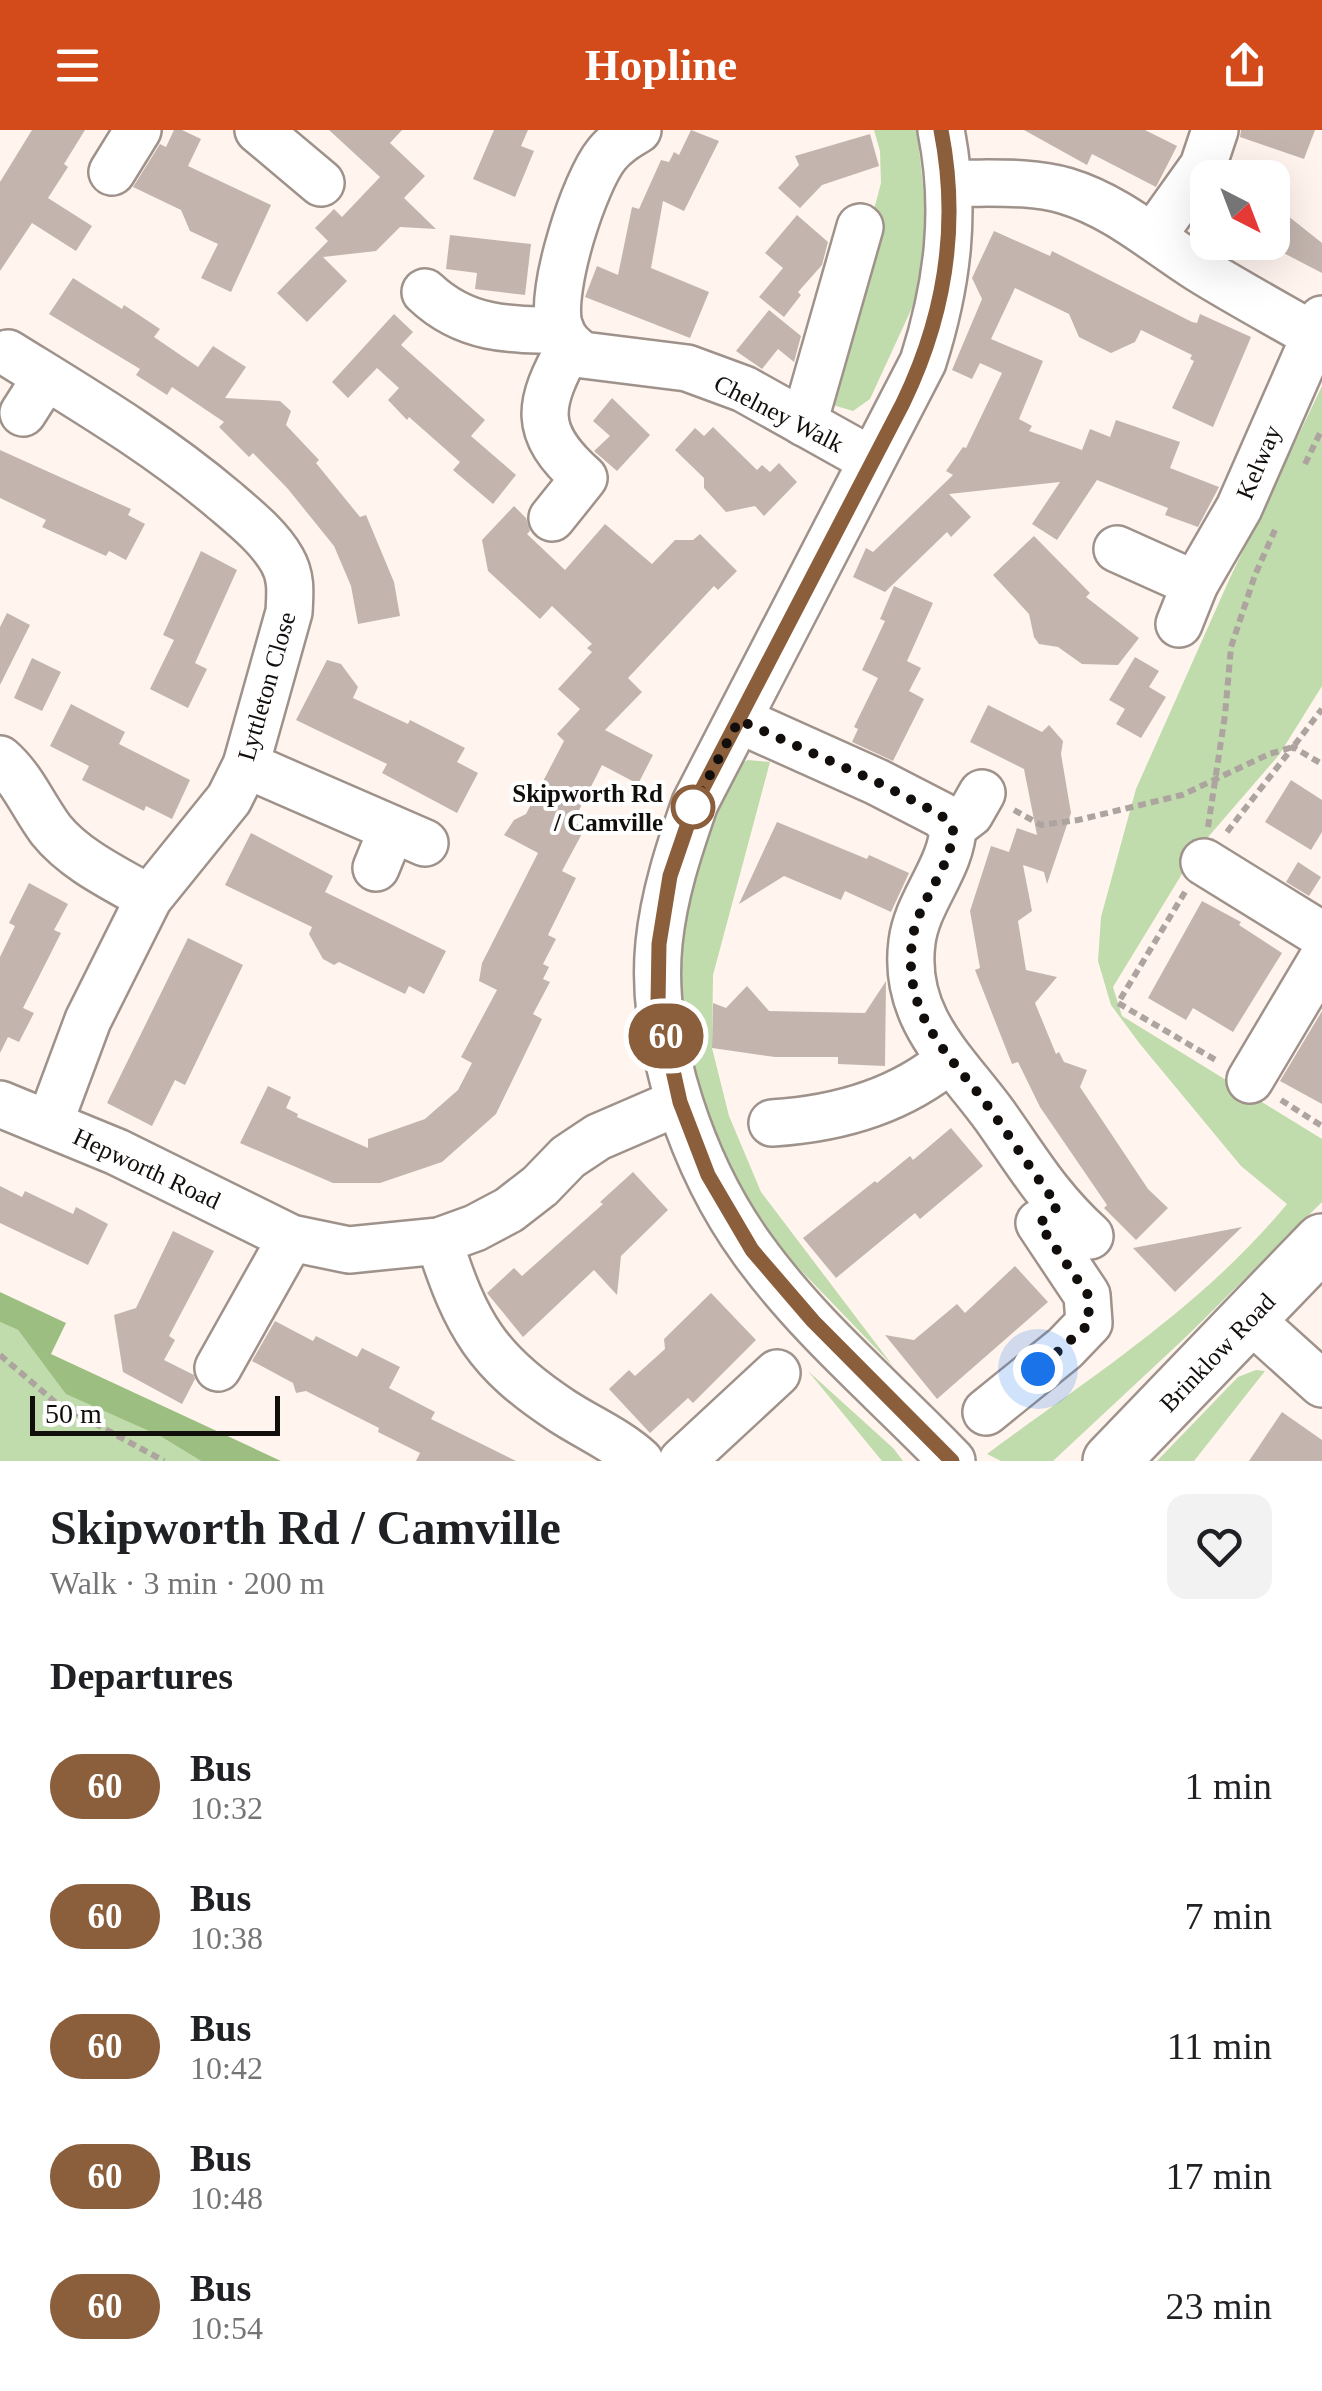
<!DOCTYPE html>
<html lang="en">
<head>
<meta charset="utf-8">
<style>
  :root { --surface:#fff; --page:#f2f2f2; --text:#202124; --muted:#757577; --accent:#d34b1b }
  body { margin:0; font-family:Georgia,serif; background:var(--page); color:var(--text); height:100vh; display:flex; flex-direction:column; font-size:38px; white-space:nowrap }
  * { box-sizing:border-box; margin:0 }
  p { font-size:32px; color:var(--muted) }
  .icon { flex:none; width:55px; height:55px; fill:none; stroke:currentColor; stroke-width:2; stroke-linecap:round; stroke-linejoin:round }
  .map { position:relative; height:1331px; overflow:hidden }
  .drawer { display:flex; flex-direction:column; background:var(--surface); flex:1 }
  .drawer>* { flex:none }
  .badge { padding:0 20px; border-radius:32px; font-size:35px; line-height:65px }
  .needle { width:65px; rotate:138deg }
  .buttons { position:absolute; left:1190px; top:30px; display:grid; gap:20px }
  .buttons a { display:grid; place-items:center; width:100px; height:100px; border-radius:20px; background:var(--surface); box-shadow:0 10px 40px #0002; font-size:50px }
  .scale { position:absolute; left:30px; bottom:25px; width:250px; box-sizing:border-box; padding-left:10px; border:5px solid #120e0c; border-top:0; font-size:28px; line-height:35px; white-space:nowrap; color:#120e0c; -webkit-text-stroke:8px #fff; paint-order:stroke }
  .you { position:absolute; width:50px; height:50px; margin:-25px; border:8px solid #fff; border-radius:50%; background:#1a73e8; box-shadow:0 0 0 15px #1a73e833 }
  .map>.badge { position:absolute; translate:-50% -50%; box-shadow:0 0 0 5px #fff }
  h2 { padding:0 50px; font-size:38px; line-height:90px }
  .round { display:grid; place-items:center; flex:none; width:105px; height:105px; border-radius:20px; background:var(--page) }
  .summary { display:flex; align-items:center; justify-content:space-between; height:170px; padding:0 50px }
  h1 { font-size:48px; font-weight:700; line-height:75px }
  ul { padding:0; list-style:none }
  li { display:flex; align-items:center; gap:30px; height:130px; padding:0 50px }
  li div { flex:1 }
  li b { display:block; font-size:38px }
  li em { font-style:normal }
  li .badge { min-width:110px; font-weight:700; text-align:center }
  header { display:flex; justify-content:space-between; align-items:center; height:130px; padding:0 50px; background:var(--accent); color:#fff; font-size:45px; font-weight:700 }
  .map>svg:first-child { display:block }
</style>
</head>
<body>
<header><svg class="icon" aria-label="menu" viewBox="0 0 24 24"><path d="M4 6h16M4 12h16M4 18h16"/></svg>Hopline<svg class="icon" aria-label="share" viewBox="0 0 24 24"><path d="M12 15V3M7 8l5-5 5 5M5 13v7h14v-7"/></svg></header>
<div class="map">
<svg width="1322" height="1331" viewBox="0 0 1322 1331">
  <rect width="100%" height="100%" fill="#fff4ee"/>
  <!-- green -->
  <g fill="#c0dbac">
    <path d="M874 0H917L926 83 922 156 870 269 853 281 823 272 881 53 880 21Z"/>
    <path d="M1322 256V556L1279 625 1196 721 1113 857 1122 886 1322 1009V1072L1188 1205 1053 1331H1001L987 1324C1091 1247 1204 1175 1287 1074L1241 1036 1140 914 1111 875 1098 831 1101 787 1136 659 1229 450Z"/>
    <path d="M748 630 770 632 713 845 712 918 729 986 761 1062 893 1236 758 1096 715 1023 674 883 678 797 728 638Z"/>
    <path d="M0 1192 18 1200 67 1264 160 1306 201 1331H0Z"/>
    <path d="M1256 1240 1265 1241 1194 1331H1157L1238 1247Z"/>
    <path d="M808 1241 893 1318 903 1331H882Z"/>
  </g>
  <!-- forest -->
  <path fill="#9cbf81" d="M0 1162 66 1193 51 1224 281 1331H201L160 1306 66 1264 18 1200 0 1192Z"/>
  <!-- building -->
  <g fill="#c3b5ae">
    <path d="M32 0H85L64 34 68 37 48 68 92 96 76 121 32 93 0 141V52Z"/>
    <path d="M174 0H182L201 9 188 36 271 75 231 162 201 148 218 114 190 101 181 80 133 57 160 14 166 17Z"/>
    <path d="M329 0H402L390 13 425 46 404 68 436 99 400 97 376 121 323 127 347 151 307 192 277 163 328 111 315 98 334 79 342 87 380 47Z"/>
    <path d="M494 0H528L521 16 534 21 515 67 473 49Z"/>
    <path d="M691 0 719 11 684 81 663 71 651 138 709 162 690 208 585 167 597 136 618 145 632 77 639 79 661 30 669 32 674 22 679 25Z"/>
    <path d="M1024 0H1145L1177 16 1156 57 1092 24 1087 35Z"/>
    <path d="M1241 0H1315L1304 29 1240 7Z"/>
    <path d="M870 4 879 36 822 55 800 78 778 58 799 35 795 26Z"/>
    <path d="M1283 82 1322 113V143L1272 117V96Z"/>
    <path d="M797 85 828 112 822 135 798 162 801 165 784 187 759 167 783 138 765 123Z"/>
    <path d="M994 101 1050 126 1052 121 1192 192 1197 193 1200 184 1251 207 1213 297 1172 278 1194 231 1190 229 1192 225 1141 200 1135 212 1111 223 1079 207 1069 184 1015 158 991 209 1043 231 1019 289 1032 296 1029 301 1082 320 1090 299 1110 307 1116 290 1180 312 1170 338 1219 357 1198 397 1165 385 1168 378 1097 350 1057 410 1032 394 1060 352 949 364 971 387 951 407 947 402 885 462 853 447 866 418 873 422 953 345 946 341 963 317 966 318 1002 243 980 233 972 249 952 240 982 169 972 148Z"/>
    <path d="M450 105 531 114 525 165 475 159 477 143 446 139Z"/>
    <path d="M73 148 122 179 124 175 160 199 154 207 198 237 213 216 246 237 225 268 280 271 291 281 286 295 319 330 316 333 360 387 366 385 394 452 400 486 358 494 351 456 334 416 288 359 253 323 249 327 219 297 224 292 172 257 167 265 136 245 140 239 49 184Z"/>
    <path d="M769 180 801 206 794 232 778 219 762 239 736 221Z"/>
    <path d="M394 184 413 202 401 215 485 290 471 306 516 345 493 374 453 340 460 332 409 287 407 290 388 270 399 258 377 238 348 268 332 252Z"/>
    <path d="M612 268 650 305 617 341 594 321 610 306 593 291Z"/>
    <path d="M713 297 757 340 762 335 770 342 779 333 797 352 764 386 755 376 726 382 704 358V348L675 320 695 298 704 306Z"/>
    <path d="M0 320 131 379 128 385 145 394 126 430 109 421 106 426 42 397 46 390 0 368Z"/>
    <path d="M514 376 526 388 530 401 527 404 565 440 605 394 652 434 675 410H693L700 404 737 441 718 460 714 456 628 548 642 562 605 600 653 625 638 654 602 635 573 692 585 698 562 741 576 748 548 805 556 809 543 834 549 837 543 849 550 852 533 884 542 889 496 984 442 1032 380 1053H333L240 1013 268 956 291 967 286 978 298 984 297 987 368 1018V1009L425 989 458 960 472 933 461 927 497 860 479 851 482 833 538 723 504 705 514 690 526 684 564 611 557 604 580 579 558 559 592 522 587 518 592 514 552 476 540 489 488 441 482 410Z"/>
    <path d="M1034 406 1090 463 1086 467 1139 508 1118 535 1082 534 1058 517 1039 514 1034 507 1029 484 993 445Z"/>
    <path d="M201 421 237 440 195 533 207 539 188 578 150 559 174 510 163 505Z"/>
    <path d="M894 456 933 473 907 531 921 538 909 561 924 569 893 631 852 612 858 599 854 597 878 548 862 540 885 491 880 489Z"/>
    <path d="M7 483 30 495 0 555V497Z"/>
    <path d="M1135 527 1159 541 1149 557 1166 567 1141 608 1116 594 1125 579 1109 570Z"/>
    <path d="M32 528 61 542 42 581 14 568Z"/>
    <path d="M327 530 341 534 358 557 353 568 408 594 410 590 465 618 457 632 478 643 457 683 382 643 387 634 296 590Z"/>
    <path d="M71 574 125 602 119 614 190 650 172 689 146 676 144 681 82 650 89 636 50 616Z"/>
    <path d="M988 575 1042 602 1049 595 1063 611 1061 624 1071 683 1047 754 1044 742 1023 735 1032 781 1018 791 1026 840 1057 847 1035 873 1056 924 1059 922 1064 932 1087 940 1080 957 1148 1059 1168 1078 1136 1110 1104 1078 1107 1075 1040 977 1018 932 1012 934 975 840 980 838 970 781 991 716 1009 722 1017 698 1037 705 1024 639 970 612Z"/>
    <path d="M1291 650 1322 670V702L1311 720 1265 692Z"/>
    <path d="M777 692 867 729 869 725 909 743 891 782 845 761 841 770 784 746 739 774Z"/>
    <path d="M251 703 333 746 325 762 446 821 424 864 409 856 405 864 339 832 334 835 323 829 309 804 312 797 225 755Z"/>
    <path d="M1298 732 1321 747 1309 766 1286 752Z"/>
    <path d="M29 753 68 774 54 800 61 803 23 878 34 883 19 912 8 907 0 923V827L15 796 9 793Z"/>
    <path d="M1202 771 1241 792 1239 795 1282 823 1233 902 1193 878 1186 890 1148 868Z"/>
    <path d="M188 808 243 835 185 955 175 950 152 996 107 973Z"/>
    <path d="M886 851 885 936 838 934V927H775L712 918 713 873 726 878 747 856 769 881 865 883Z"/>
    <path d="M1322 881V974L1280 951Z"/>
    <path d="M951 998 983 1036 920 1089 915 1083 836 1148 803 1108 875 1051 877 1053 910 1026 913 1030Z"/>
    <path d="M633 1042 668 1080 621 1126 617 1165 594 1140 523 1207 487 1163 514 1138 522 1146 603 1074 600 1072Z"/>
    <path d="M0 1056 22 1067 25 1061 73 1084 76 1077 108 1094 88 1135 0 1093Z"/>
    <path d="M1242 1097 1175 1162 1133 1118Z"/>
    <path d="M173 1101 214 1121 169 1206 175 1210 164 1230 194 1245 195 1249 182 1274 123 1242 114 1185 136 1178Z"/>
    <path d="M1015 1136 1048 1172 937 1269 885 1205 914 1210 957 1174 965 1183Z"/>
    <path d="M711 1163 756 1210 693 1273 688 1268 650 1303 609 1259 629 1240 635 1246 665 1219 664 1209Z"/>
    <path d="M275 1191 313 1211 316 1206 357 1227 362 1218 400 1237 389 1258 435 1282 431 1289 516 1331H416L420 1323 378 1302 379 1298 306 1261 296 1263 293 1253 252 1231Z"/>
    <path d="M1282 1282 1322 1310V1331H1249Z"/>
  </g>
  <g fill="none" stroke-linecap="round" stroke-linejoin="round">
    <!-- minor casing -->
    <g stroke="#9f928b" stroke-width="50">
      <g id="minor">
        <path d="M258 0 321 53"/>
        <path d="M638 0C626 7 616 13 607 24 584 52 550 159 559 195 562 208 572 218 583 225L687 238 744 259 871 330"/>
        <path d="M941 0C957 80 948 154 923 232L695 673C679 719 664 764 659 813 649 913 694 1039 753 1120 809 1198 886 1262 952 1331"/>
        <path d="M112 42 138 0"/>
        <path d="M950 53C987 54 1030 50 1066 61 1116 76 1155 111 1199 139 1236 162 1275 183 1313 205"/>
        <path d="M1153 106 1203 36 1215 0"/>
        <path d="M425 162C465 200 509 200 561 200"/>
        <path d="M8 223C82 269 157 313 224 370 244 387 269 407 282 430 292 447 290 464 289 482L246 635 229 669 149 768 88 890 50 992"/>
        <path d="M23 283 46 247"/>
        <path d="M804 293 860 97"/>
        <path d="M552 388 584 348C531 301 538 274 570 216"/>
        <path d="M1117 419 1195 454"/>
        <path d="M1179 494 1195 454 1239 378 1322 189"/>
        <path d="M739 590 877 652 941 685 953 697C952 737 917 771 912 812 902 888 955 931 995 986 1027 1031 1048 1068 1090 1106"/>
        <path d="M0 629C23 649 33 676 51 700 75 730 116 749 149 768"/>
        <path d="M246 635 425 713"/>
        <path d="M953 697 970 684 982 663"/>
        <path d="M1204 732 1322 805"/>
        <path d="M376 738 392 699"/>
        <path d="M1250 950 1322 829"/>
        <path d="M0 974 117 1022 291 1108 349 1120 439 1111 475 1098 509 1080 540 1056 568 1027 598 1007 679 972"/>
        <path d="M772 993C836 989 899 972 949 930"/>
        <path d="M439 1111C466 1195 487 1232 562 1281 588 1298 617 1310 640 1331"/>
        <path d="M1250 1189 1322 1254"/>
        <path d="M218 1238 291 1108"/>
        <path d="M986 1282 1065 1218 1089 1193 1087 1165 1039 1093"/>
        <path d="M682 1331 777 1243"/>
      </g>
    </g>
    <!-- major casing -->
    <g stroke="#9f928b" stroke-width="60">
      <path id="major" d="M1111 1331 1322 1112"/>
    </g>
    <!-- path -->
    <g stroke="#ada4a0" stroke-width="6" stroke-dasharray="8 5" stroke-linecap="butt">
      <path d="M1305 334 1322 299"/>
      <path d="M1014 680 1041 695 1078 690 1182 665 1269 624 1293 617 1322 579"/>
      <path d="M1208 697 1225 585 1231 517 1255 445 1275 400"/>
      <path d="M1227 702 1293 617 1322 634"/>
      <path d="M1185 762 1118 873 1219 932"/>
      <path d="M1281 970 1322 996"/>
      <path d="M0 1225 55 1272 164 1331"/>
    </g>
    <!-- minor -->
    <use href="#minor" stroke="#fff" stroke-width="45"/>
    <!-- major -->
    <use href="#major" stroke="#fff" stroke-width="55"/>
  </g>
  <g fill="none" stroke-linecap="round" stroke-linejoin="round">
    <!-- line casing -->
    <g stroke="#fff" stroke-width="22">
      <path id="line" d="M941 0C960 96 945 186 903 273L695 673 670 746 659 814 658 873 680 972 708 1045 752 1120 813 1191 952 1331"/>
    </g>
    <!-- line -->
    <use href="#line" stroke="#8b5e3c" stroke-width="15"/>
    <!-- walk -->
    <path stroke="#120e0c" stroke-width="10" stroke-dasharray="0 18" d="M693 677 739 590 877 652 941 685 953 698C953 738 916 772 912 812 903 887 948 922 987 975 1011 1008 1033 1043 1058 1076L1039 1094 1088 1165 1089 1194 1038 1239"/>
  </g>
  <!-- markers -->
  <circle fill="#fff" stroke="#8b5e3c" stroke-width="5" cx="693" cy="677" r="20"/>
  <g text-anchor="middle" stroke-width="8" stroke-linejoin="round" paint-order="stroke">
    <!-- street labels -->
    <g font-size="25" fill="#120e0c" stroke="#fff">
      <text transform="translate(779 283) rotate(27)" y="9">Chelney Walk</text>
      <text transform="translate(1258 332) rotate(-67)" y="9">Kelway</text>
      <text transform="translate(266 556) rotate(-74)" y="9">Lyttleton Close</text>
      <text transform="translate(147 1038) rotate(25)" y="9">Hepworth Road</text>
      <text transform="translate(1217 1222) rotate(-46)" y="9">Brinklow Road</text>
    </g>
    <!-- stop labels -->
    <g font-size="25" font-weight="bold" fill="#120e0c" stroke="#fff" text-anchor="end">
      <text x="663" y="672">Skipworth Rd<tspan x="663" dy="29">/ Camville</tspan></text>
    </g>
  </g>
</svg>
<div class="buttons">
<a><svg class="needle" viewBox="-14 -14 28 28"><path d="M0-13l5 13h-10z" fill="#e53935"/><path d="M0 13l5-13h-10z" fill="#757577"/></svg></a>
</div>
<div class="scale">50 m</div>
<div class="you" style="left:1038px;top:1239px"></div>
<b class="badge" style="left:666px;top:906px;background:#8b5e3c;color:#fff">60</b>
</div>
<section class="drawer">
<div class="summary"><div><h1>Skipworth Rd / Camville</h1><p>Walk · 3 min · 200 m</p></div><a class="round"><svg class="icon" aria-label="heart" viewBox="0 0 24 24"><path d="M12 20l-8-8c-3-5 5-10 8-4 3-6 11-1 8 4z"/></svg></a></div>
<h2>Departures</h2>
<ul>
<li><span class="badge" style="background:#8b5e3c;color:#fff">60</span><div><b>Bus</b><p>10:32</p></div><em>1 min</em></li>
<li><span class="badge" style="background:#8b5e3c;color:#fff">60</span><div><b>Bus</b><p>10:38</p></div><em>7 min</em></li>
<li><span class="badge" style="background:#8b5e3c;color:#fff">60</span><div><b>Bus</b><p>10:42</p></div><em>11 min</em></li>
<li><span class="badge" style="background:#8b5e3c;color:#fff">60</span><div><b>Bus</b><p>10:48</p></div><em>17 min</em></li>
<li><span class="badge" style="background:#8b5e3c;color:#fff">60</span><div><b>Bus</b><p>10:54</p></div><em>23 min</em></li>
</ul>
</section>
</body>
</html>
